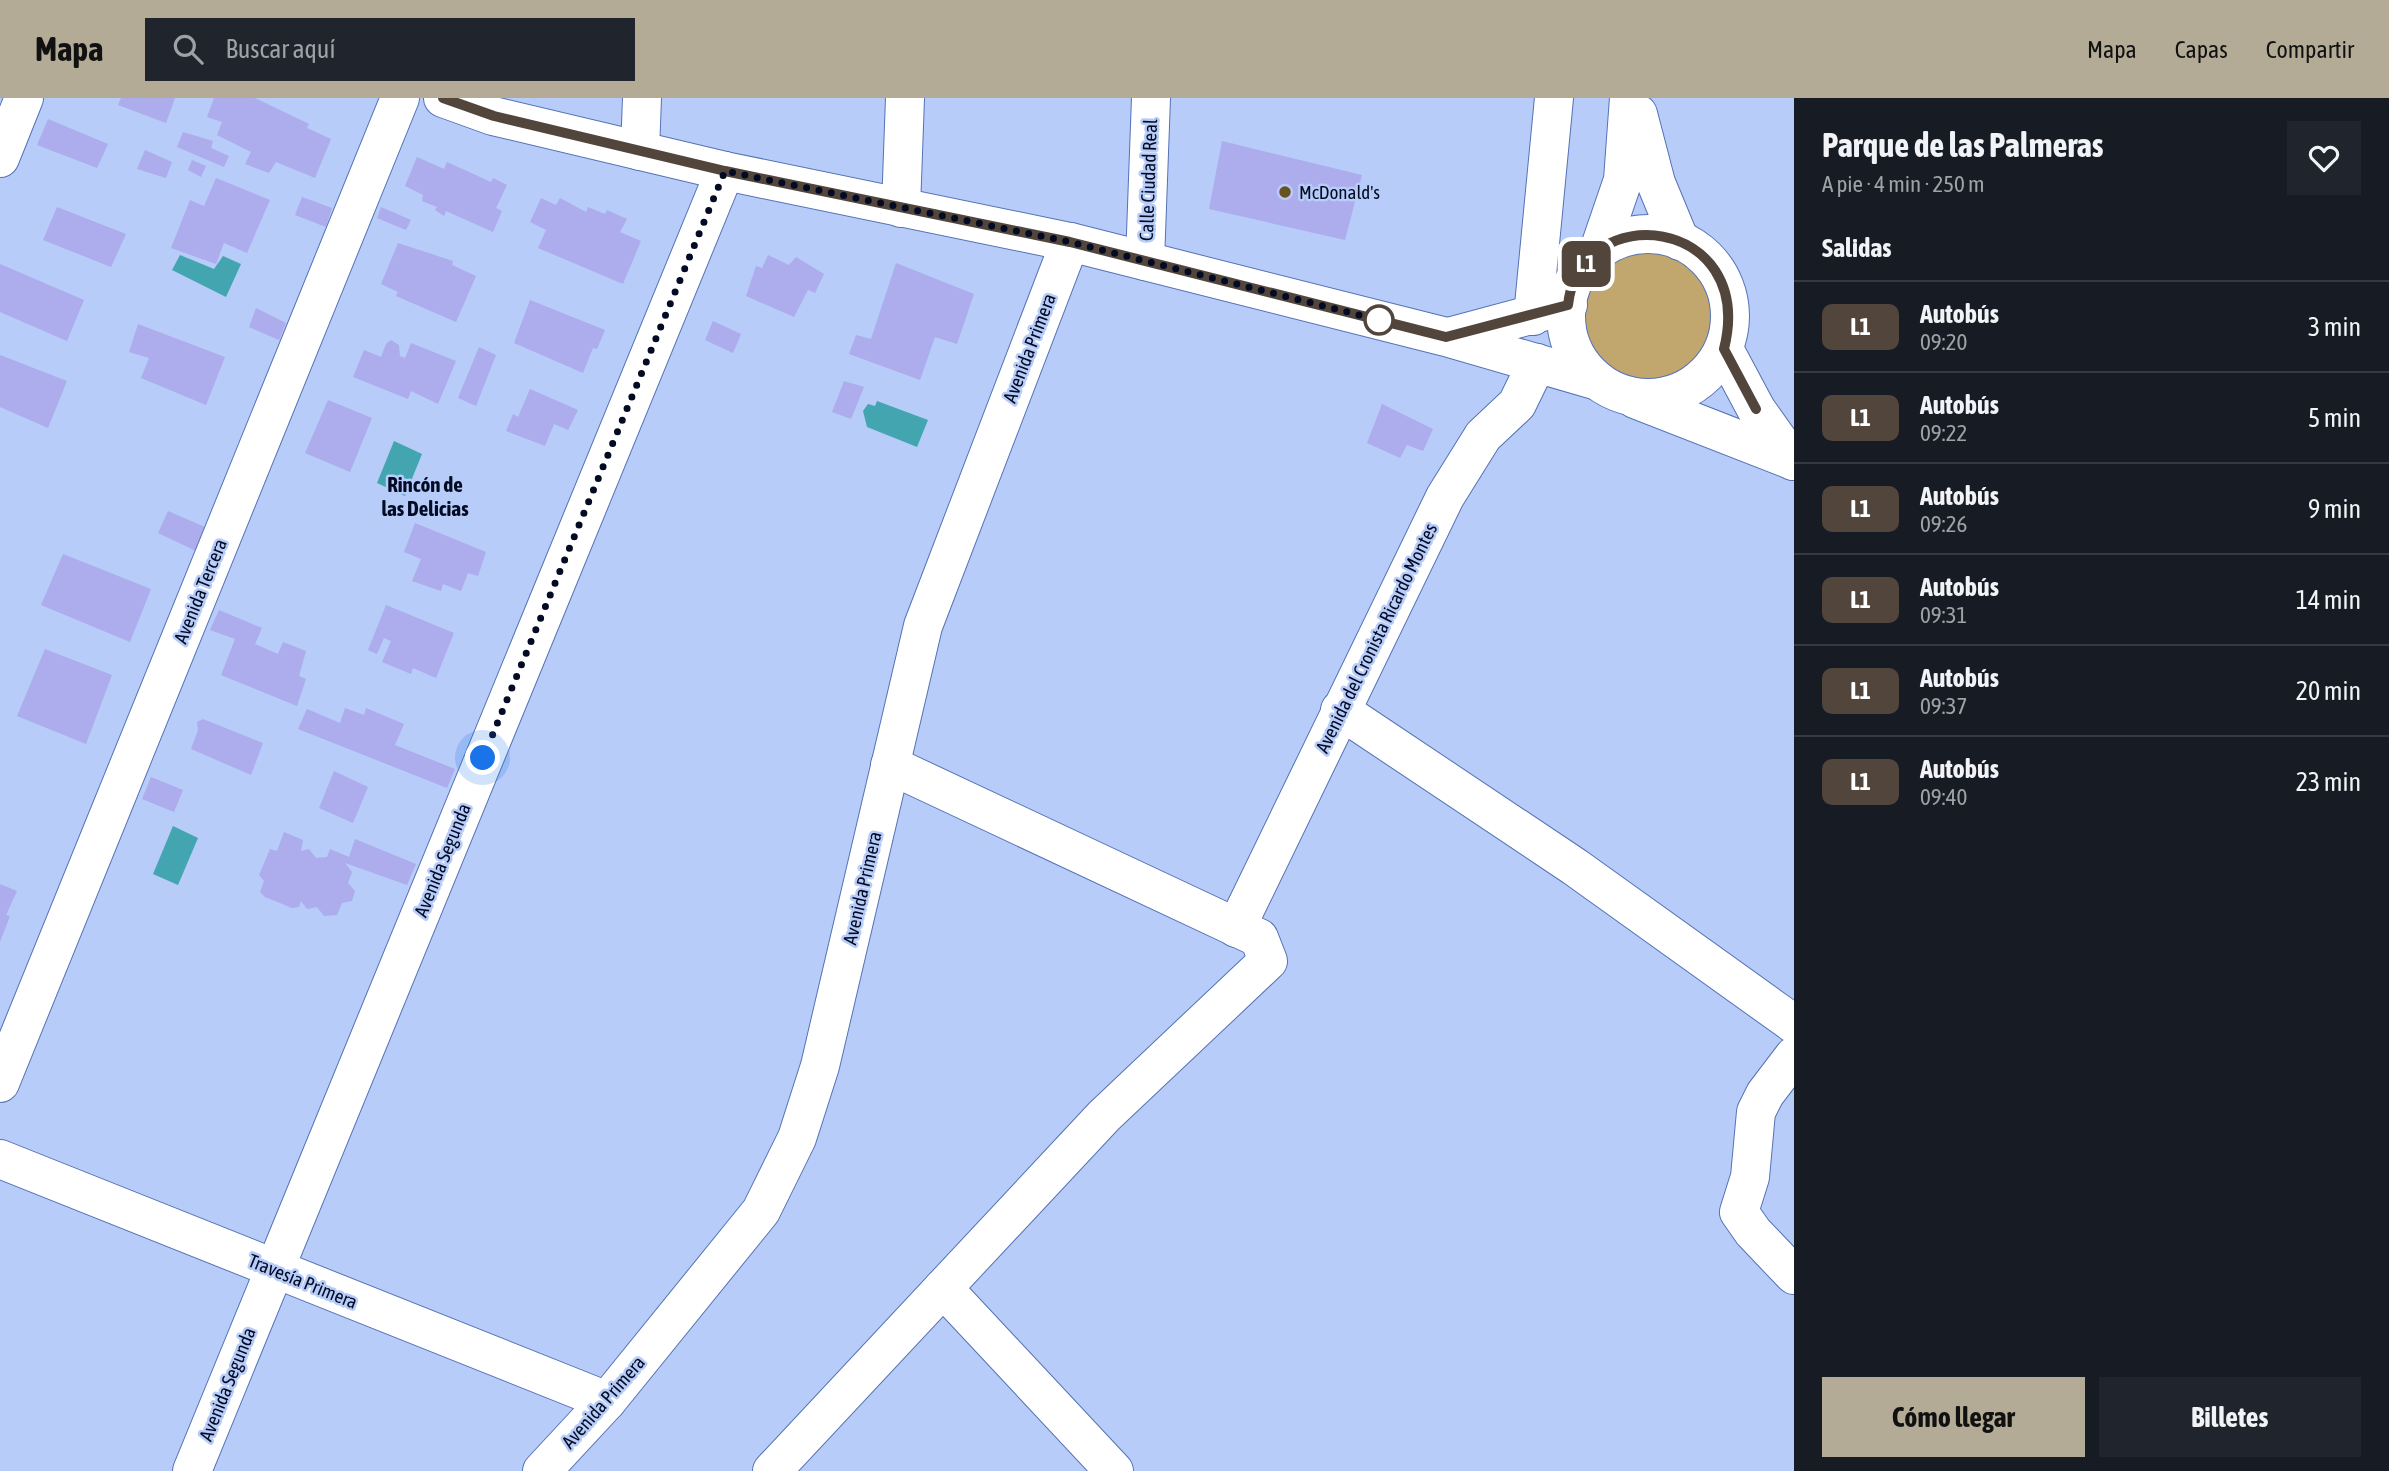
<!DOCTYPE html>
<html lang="es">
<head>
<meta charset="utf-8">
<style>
  :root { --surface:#171b24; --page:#20242c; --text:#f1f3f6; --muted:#9ea1a6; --line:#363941; --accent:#b3ab96 }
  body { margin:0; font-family:"Asap Condensed",sans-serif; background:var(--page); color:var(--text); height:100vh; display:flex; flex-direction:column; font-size:26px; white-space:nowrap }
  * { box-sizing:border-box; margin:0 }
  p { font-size:23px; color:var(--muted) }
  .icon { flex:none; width:38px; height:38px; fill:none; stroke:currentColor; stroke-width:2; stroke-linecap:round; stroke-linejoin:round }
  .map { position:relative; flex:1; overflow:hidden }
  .panel { display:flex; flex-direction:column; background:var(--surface); width:595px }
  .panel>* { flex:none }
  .badge { padding:0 14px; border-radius:10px; font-size:24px; line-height:46px }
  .you { position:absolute; width:35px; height:35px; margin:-18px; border:5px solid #fff; border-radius:50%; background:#1a73e8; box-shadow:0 0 0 10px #1a73e833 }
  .map>.badge { position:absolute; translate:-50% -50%; box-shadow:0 0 0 4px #fff }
  h2 { padding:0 28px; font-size:26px; line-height:63px }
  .round { display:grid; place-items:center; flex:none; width:74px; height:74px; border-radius:0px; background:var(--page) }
  .summary { display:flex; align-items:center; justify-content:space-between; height:119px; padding:0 28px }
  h1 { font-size:33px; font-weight:700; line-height:52px }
  .primary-button { display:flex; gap:14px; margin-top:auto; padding:14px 28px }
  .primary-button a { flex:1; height:80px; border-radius:0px; background:var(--accent); color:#111; font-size:28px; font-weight:700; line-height:80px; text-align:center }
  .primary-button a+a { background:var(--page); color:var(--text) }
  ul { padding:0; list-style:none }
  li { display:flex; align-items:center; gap:21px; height:91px; padding:0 28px; border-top:2px solid var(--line) }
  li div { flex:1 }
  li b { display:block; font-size:26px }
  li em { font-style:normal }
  li .badge { min-width:77px; font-weight:700; text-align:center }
  header { display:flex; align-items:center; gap:42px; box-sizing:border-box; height:98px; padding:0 35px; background:var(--accent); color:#111 }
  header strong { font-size:33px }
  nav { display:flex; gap:38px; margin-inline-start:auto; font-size:24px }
  .search { width:490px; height:63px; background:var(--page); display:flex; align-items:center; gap:18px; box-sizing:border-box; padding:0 24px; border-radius:0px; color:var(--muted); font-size:26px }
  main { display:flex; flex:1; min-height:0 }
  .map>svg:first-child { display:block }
</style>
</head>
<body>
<header>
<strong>Mapa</strong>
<div class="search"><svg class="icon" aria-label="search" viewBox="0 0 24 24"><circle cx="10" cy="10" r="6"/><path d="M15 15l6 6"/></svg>Buscar aquí</div>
<nav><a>Mapa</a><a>Capas</a><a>Compartir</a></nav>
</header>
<main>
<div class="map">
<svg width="1794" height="1373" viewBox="0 0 1794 1373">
  <rect width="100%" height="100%" fill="#b7ccf8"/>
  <!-- green -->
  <circle fill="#c1a66e" cx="1651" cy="218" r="71"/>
  <!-- water -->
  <g fill="#43a5b0">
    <path d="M180 157 214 171 223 158 241 166 226 199 172 172Z"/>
    <path d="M877 303 928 322 917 349 867 329 863 313 868 306 875 308Z"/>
    <path d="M394 343 422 356 405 398 377 385Z"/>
    <path d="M173 728 198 740 178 787 153 776Z"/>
  </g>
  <!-- building -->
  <g fill="#adacec">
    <path d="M121 0H175L166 25 118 7Z"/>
    <path d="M214 0H255L309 26 307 30 331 41 315 80 276 64 269 75 245 66 251 54 217 37 222 24 207 19Z"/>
    <path d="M48 21 108 46 97 70 37 47Z"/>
    <path d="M183 34 213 43 211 50 229 58 224 69 177 49Z"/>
    <path d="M1222 43 1362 77 1345 142 1209 111Z"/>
    <path d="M145 52 172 64 166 80 137 71Z"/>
    <path d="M417 59 444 71 447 64 491 84 493 80 507 87 496 110 502 113 493 134 446 113 444 118 435 112 437 109 422 103 423 97 405 88Z"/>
    <path d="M192 62 206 68 201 79 188 72Z"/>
    <path d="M216 80 270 102 247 155 224 145 216 166 171 150 190 102 204 108Z"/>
    <path d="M302 99 332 110 326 129 295 117Z"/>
    <path d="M541 100 556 107 560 100 586 114 588 109 605 116 607 112 627 121 620 134 641 143 623 186 538 150 546 132 530 124Z"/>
    <path d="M57 109 126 136 111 169 43 142Z"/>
    <path d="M381 109 411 122 406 132 377 120Z"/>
    <path d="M398 145 453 163 452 167 476 178 456 224 396 198 398 194 381 186Z"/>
    <path d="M768 157 789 167 796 159 824 176 815 195 808 192 794 219 746 198 756 168 762 170Z"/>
    <path d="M896 165 974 196 957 246 935 239 920 282 849 256 856 237 871 241Z"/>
    <path d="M0 166 84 202 67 243 0 214Z"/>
    <path d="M530 202 605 232 597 251 593 250 583 275 514 245Z"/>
    <path d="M256 210 286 225 279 242 249 229Z"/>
    <path d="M713 223 741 236 733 255 705 242Z"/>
    <path d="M138 226 225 259 206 307 141 280 149 260 129 254Z"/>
    <path d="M391 242 399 247 400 258 405 260 411 245 456 263 438 306 411 293 408 301 353 279 364 252 381 259 386 246Z"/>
    <path d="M479 249 496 257 476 308 458 300Z"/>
    <path d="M0 257 67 283 48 330 0 309Z"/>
    <path d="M844 283 864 289 851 321 832 314Z"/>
    <path d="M530 291 578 312 568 332 554 326 545 348 506 333 513 316 518 319Z"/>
    <path d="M328 302 372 320 350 374 305 355Z"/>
    <path d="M1382 306 1433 331 1423 353 1407 347 1400 360 1367 345Z"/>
    <path d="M168 413 205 429 196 453 158 435Z"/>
    <path d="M415 425 486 454 478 478 468 475 461 493 443 486 441 493 412 483 421 461 404 454Z"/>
    <path d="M63 456 151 491 130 544 41 507Z"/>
    <path d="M386 507 454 535 436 580 413 570 411 576 382 564 391 543 384 540 377 556 368 552Z"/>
    <path d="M219 512 262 530 255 546 278 556 283 544 306 553 299 578 306 581 297 608 221 577 235 541 210 532Z"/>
    <path d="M45 551 112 577 86 646 17 618Z"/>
    <path d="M345 610 364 617 366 610 404 626 395 647 455 671 447 690 298 631 307 611 340 625Z"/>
    <path d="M203 621 263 645 251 677 191 651 198 632 197 624Z"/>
    <path d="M334 673 368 689 353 725 319 710Z"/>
    <path d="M151 679 183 692 174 714 142 701Z"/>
    <path d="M284 734 303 742 301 753 309 751 316 760 327 759 330 751 349 759 355 741 416 766 407 787 345 765 352 774 348 785 355 793 352 803 342 805 337 817 324 818 317 809 307 811 301 803 299 809 292 810 265 799 260 794 264 783 259 777 270 751 277 753Z"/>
    <path d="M0 786 17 793 6 817 10 818 0 844Z"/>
  </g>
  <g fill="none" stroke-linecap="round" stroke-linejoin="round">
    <!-- minor casing -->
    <g stroke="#5572b5" stroke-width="40">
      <g id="minor">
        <path d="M443 0 493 18 725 73 1070 144 1446 239 1598 283"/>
        <path d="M640 53 642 0"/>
        <path d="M0 60 24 0"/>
        <path d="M901 110 905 0"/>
        <path d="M1145 163 1151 0"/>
        <path d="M1533 218 1554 0"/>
        <path d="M1452 238 1568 207"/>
        <path d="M1340 612 1575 769 1794 926"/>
        <path d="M1236 830 1445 399 1483 338 1517 306 1537 265"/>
        <path d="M1794 958 1765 996 1756 1014 1750 1079 1739 1114 1753 1134 1794 1177"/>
        <path d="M0 985 400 0"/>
        <path d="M0 1061 607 1303"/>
        <path d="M943 1190 1114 1373"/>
        <path d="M192 1373 725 73"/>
        <path d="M542 1373 607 1303 761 1113 797 1040 820 968 923 528 1070 144"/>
        <path d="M772 1373 1104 1018 1268 863 1259 840 890 667"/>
      </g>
    </g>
    <!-- major casing -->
    <g stroke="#5572b5" stroke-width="40">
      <g id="major">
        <path d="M1638 16 1656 85 1680 143"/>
        <circle cx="1648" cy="218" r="82"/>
        <path d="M1599 152 1623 82 1629 0"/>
        <path d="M1724 251 1756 311 1793 363"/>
        <path d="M1635 301 1794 363"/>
      </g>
    </g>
    <!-- minor -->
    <use href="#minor" stroke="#fff" stroke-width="38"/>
    <!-- major -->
    <use href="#major" stroke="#fff" stroke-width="38"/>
  </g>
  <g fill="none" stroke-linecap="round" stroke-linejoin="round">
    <!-- line casing -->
    <g stroke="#fff" stroke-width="16">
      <path id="line" d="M443 0 494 18 725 73 1070 144 1446 239 1568 207C1580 99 1757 118 1724 251L1756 311"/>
    </g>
    <!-- line -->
    <use href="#line" stroke="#52453c" stroke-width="10"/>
    <!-- walk -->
    <path stroke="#030b24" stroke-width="7" stroke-dasharray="0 12.6" d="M483 660 725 73 1070 144 1379 222"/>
  </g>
  <!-- markers -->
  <circle fill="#685221" stroke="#b7ccf8" stroke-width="2.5" cx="1285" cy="94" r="7"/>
  <circle fill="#fff" stroke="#52453c" stroke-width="3.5" cx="1379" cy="222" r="14"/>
  <g text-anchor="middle" stroke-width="5" stroke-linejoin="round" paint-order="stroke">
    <!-- street labels -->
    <g font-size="19" fill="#030b24" stroke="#b7ccf8">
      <text transform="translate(1148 82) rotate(-88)" y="7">Calle Ciudad Real</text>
      <text transform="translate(1029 250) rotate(-69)" y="7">Avenida Primera</text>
      <text transform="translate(200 493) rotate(-68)" y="7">Avenida Tercera</text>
      <text transform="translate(1376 540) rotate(-64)" y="7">Avenida del Cronista Ricardo Montes</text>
      <text transform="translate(442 762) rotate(-68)" y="7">Avenida Segunda</text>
      <text transform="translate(862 790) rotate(-77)" y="7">Avenida Primera</text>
      <text transform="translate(303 1183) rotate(22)" y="7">Travesía Primera</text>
      <text transform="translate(227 1286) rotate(-68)" y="7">Avenida Segunda</text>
      <text transform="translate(603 1304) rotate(-49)" y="7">Avenida Primera</text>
    </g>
    <!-- poi labels -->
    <g font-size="19" fill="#030b24" stroke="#b7ccf8" text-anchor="start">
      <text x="1299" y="101">McDonald's</text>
    </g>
    <!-- neighbourhood labels -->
    <g font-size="21" font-weight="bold" fill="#030b24" stroke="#b7ccf8">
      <text x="425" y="394">Rincón de<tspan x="425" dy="24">las Delicias</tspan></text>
    </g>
  </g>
</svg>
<div class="you" style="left:483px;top:660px"></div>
<b class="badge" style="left:1586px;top:166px;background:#52453c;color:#fff">L1</b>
</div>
<section class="panel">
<div class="summary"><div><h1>Parque de las Palmeras</h1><p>A pie · 4 min · 250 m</p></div><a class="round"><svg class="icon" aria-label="heart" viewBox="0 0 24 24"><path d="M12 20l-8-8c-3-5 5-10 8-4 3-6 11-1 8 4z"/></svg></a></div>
<h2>Salidas</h2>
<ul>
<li><span class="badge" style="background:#52453c;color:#fff">L1</span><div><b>Autobús</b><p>09:20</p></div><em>3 min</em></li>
<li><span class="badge" style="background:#52453c;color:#fff">L1</span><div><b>Autobús</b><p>09:22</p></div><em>5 min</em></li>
<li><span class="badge" style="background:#52453c;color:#fff">L1</span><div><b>Autobús</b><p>09:26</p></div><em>9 min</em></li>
<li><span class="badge" style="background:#52453c;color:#fff">L1</span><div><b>Autobús</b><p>09:31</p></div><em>14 min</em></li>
<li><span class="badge" style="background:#52453c;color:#fff">L1</span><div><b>Autobús</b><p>09:37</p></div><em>20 min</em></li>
<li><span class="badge" style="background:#52453c;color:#fff">L1</span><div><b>Autobús</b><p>09:40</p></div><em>23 min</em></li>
</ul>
<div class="primary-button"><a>Cómo llegar</a><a>Billetes</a></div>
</section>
</main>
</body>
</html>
